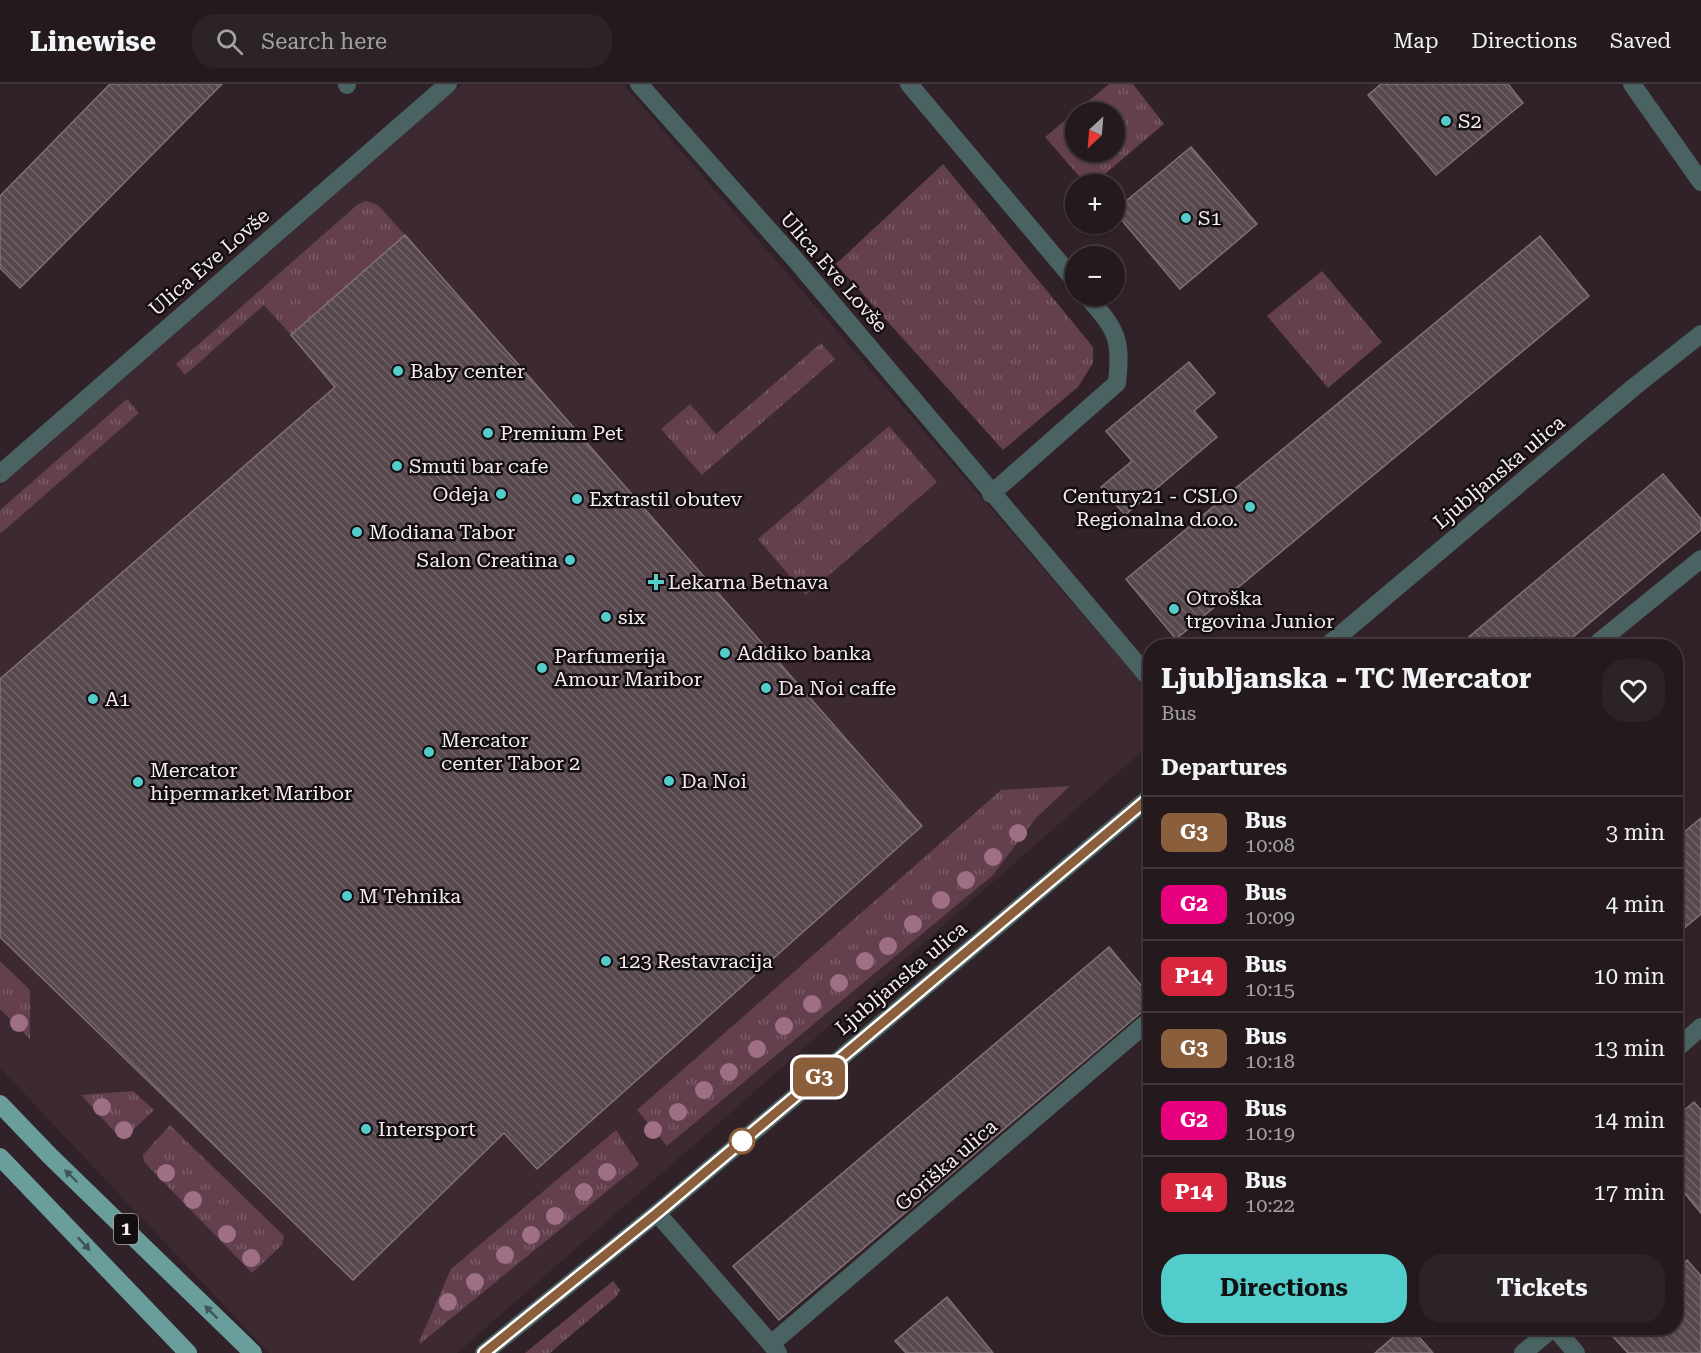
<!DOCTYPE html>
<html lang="en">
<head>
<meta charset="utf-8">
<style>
  :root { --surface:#241a1e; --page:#2c2327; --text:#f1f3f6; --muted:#a3a1a4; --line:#41383c; --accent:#53cdcb }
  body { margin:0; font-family:"Roboto Serif",serif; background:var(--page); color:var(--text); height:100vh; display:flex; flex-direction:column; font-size:22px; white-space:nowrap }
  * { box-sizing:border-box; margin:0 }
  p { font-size:20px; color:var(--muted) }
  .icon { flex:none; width:33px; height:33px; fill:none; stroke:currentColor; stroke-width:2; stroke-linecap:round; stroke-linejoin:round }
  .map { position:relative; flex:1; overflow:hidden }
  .side { position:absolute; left:1143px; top:555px; width:540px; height:696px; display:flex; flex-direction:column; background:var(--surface); border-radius:24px; box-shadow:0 2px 4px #0004,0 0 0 2px var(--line) }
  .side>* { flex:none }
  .badge { padding:0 12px; border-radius:9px; font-size:21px; line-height:39px }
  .needle { width:39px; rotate:206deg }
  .fabs { position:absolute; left:1065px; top:18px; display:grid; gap:12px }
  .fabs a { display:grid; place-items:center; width:60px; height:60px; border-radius:50%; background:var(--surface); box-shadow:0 2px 4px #0004,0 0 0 2px var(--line); font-size:30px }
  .map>.badge { position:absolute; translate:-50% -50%; box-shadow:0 0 0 3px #fff }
  h2 { padding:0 18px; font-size:22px; line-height:54px }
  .round { display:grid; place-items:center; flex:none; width:63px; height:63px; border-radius:24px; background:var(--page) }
  .headline { display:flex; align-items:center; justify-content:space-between; height:102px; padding:0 18px }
  h1 { font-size:28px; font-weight:700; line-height:45px }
  .button { display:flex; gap:12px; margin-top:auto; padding:12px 18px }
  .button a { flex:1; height:69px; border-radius:24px; background:var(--accent); color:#111; font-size:24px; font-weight:700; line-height:69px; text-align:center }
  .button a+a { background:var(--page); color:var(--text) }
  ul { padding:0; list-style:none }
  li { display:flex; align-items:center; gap:18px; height:72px; padding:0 18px; border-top:2px solid var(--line) }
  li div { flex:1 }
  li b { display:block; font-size:22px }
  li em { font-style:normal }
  li .badge { min-width:66px; font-weight:700; text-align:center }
  header { display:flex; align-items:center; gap:36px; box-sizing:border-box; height:84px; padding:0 30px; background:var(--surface); border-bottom:2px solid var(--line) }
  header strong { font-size:28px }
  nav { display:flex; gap:33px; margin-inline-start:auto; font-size:21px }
  .search { width:420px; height:54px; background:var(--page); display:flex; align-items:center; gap:15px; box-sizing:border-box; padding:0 21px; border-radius:24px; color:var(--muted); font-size:22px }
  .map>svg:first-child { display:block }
</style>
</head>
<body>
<header>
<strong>Linewise</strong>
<div class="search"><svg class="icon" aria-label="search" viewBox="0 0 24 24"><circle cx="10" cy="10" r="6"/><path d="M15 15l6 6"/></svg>Search here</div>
<nav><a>Map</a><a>Directions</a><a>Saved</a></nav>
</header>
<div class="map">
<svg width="1701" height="1269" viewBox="0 0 1701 1269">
  <defs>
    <pattern id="grass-tufts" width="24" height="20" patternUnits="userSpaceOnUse" patternTransform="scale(1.5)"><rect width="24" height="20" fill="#64404f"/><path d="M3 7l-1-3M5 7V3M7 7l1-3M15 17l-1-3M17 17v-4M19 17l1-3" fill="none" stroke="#7b5c69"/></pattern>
    <pattern id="building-back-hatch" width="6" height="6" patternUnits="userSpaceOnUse" patternTransform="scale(1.5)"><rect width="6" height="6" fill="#57484e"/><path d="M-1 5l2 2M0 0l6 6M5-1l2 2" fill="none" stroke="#706368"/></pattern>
  </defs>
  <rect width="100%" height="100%" fill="#302228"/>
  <!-- built -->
  <path fill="#3d2931" d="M462 0H623L1150 608V660L457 1269H269L0 984V402Z"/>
  <!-- grass -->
  <g fill="url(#grass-tufts)" fill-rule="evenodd">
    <path d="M1109 0H1133L1164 40 1093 100H1086L1045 53ZM1076 28H1114V68H1076Z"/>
    <path d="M943 80 1093 263V279L1078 303 1003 366 836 180Z"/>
    <path d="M366 117 378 121 405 151 291 251 264 221 185 291 176 280 357 121Z"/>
    <path d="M1322 187 1382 258 1328 304 1267 232Z"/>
    <path d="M821 259 835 275 702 391 661 345 690 320 716 350Z"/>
    <path d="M127 315 139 329 0 450V426Z"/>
    <path d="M889 342 937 398 806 511 758 455Z"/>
    <path d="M1070 702 1036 734 993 791 667 1062 637 1026 1001 706Z"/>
    <path d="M0 877 30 906V955L0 925Z"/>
    <path d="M133 1007 154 1026 122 1056 81 1011Z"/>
    <path d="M170 1041 284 1152 282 1161 252 1189 144 1078 143 1071Z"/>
    <path d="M616 1046 639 1081 421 1259 419 1258 451 1185Z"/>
    <path d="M613 1197 620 1206 617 1212 550 1269H525Z"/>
  </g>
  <!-- building -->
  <g fill="url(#building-back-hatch)" stroke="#817077" stroke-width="1.5">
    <path d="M110 0H222L20 204 0 184V112Z"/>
    <path d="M1381 0H1508L1523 19 1436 91 1368 11Z"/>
    <path d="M1191 63 1257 140 1180 205 1114 127Z"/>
    <path d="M405 151 922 742 537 1085 504 1049 353 1196 0 853V595L335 303 291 251Z"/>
    <path d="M1540 152 1589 212 1176 555 1126 495Z"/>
    <path d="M1189 278 1215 309 1194 327 1217 353 1125 431 1101 403 1132 377 1106 347Z"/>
    <path d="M1663 390 1701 435V446L1562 562H1458Z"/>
    <path d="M1701 734V830L1676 851V776L1679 773 1676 770V755Z"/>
    <path d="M1109 863 1150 912V921L779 1236 733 1182Z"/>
    <path d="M1694 1018 1701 1026V1129L1676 1099V1033Z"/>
    <path d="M1687 1176 1701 1192V1269H1628L1608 1247 1612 1244H1676V1187Z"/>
    <path d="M947 1213 993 1269H906L895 1257Z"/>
    <path d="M1404 1244H1411L1433 1269H1375Z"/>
  </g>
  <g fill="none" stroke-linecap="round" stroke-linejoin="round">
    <!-- minor -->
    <g stroke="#4a6362" stroke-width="18">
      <path d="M639 0 793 173 1150 595"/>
      <path d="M909 0 1076 198"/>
      <path d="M1632 0 1701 98"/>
      <path d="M347 1V0"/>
      <path d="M0 390 448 0"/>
      <path d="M991 410 1117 299C1122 253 1116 246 1087 212"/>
      <path d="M1327 562 1634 303 1701 250"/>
      <path d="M1594 562 1701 475"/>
      <path d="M1676 965 1701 943"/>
      <path d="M657 1129 771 1260"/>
      <path d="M1555 1244 1576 1269"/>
      <path d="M484 1269 657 1129 1150 713"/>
      <path d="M778 1269 771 1260 1150 936"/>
      <path d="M1523 1269 1553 1244"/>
    </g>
    <!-- major -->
    <g stroke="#6a9e9d" stroke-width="18">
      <path d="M0 1020 50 1072 253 1269"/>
      <path d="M0 1073 188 1269"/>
    </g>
  </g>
  <!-- trees -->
  <g fill="#9f7084">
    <circle cx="1018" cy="749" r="9"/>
    <circle cx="993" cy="773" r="9"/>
    <circle cx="966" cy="796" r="9"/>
    <circle cx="941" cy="816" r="9"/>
    <circle cx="913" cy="840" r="9"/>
    <circle cx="888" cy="862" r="9"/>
    <circle cx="865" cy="877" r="9"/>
    <circle cx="839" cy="899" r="9"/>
    <circle cx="812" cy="920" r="9"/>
    <circle cx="19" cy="939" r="9"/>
    <circle cx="784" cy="942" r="9"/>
    <circle cx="757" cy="965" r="9"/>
    <circle cx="729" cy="988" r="9"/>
    <circle cx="704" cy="1006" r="9"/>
    <circle cx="102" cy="1023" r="9"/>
    <circle cx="678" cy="1028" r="9"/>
    <circle cx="124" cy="1046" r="9"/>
    <circle cx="653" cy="1046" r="9"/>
    <circle cx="607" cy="1088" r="9"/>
    <circle cx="166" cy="1089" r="9"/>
    <circle cx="584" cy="1108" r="9"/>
    <circle cx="193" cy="1116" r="9"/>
    <circle cx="555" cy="1132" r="9"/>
    <circle cx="227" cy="1150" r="9"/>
    <circle cx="531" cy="1151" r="9"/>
    <circle cx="505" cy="1171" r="9"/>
    <circle cx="251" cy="1174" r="9"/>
    <circle cx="475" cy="1198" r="9"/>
    <circle cx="448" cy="1218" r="9"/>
  </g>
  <!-- one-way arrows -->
  <defs><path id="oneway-solid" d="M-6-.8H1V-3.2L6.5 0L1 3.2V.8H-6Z" transform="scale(1.5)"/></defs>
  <g fill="#3f5656">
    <use href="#oneway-solid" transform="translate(71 1092) rotate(-136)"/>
    <use href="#oneway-solid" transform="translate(84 1160) rotate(47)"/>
    <use href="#oneway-solid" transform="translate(211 1228) rotate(-135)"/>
  </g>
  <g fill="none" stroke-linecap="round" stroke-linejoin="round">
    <!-- line casing -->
    <g stroke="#fff" stroke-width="14">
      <path id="line" d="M484 1269 657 1129 1150 713"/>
    </g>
    <!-- line -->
    <use href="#line" stroke="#8b5e3c" stroke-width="9"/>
  </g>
  <!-- markers -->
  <g fill="#53cdcb" stroke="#140e10" stroke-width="2">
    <circle cx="1446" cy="37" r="6"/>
    <circle cx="1186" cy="134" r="6"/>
    <circle cx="398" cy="287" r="6"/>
    <circle cx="488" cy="349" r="6"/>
    <circle cx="397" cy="382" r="6"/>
    <circle cx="501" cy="410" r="6"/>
    <circle cx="577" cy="415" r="6"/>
    <circle cx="1250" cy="423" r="6"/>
    <circle cx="357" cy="448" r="6"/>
    <circle cx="570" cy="476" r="6"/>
    <path d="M653 489h6v6h6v6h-6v6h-6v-6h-6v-6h6z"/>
    <circle cx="1174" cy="525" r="6"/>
    <circle cx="606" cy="533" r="6"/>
    <circle cx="725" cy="569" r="6"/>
    <circle cx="542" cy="584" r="6"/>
    <circle cx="766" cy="604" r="6"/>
    <circle cx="93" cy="615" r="6"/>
    <circle cx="429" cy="668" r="6"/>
    <circle cx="669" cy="697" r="6"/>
    <circle cx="138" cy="698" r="6"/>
    <circle cx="347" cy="812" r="6"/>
    <circle cx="606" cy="877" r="6"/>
    <circle cx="366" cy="1045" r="6"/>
  </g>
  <circle fill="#fff" stroke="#8b5e3c" stroke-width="3" cx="742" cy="1057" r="12"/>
  <g text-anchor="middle" stroke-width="5" stroke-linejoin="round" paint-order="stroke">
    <!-- shield labels -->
    <rect fill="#140e10" stroke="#b2a9ac" stroke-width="1.5" x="114" y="1130" width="24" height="30" rx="4.5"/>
    <g font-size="18" font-weight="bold" fill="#f5ecef">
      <text x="126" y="1151">1</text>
    </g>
    <!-- poi labels -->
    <g font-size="20" fill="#f5ecef" stroke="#140e10" text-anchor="start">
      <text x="1458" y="44">S2</text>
      <text x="1198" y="141">S1</text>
      <text x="410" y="294">Baby center</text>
      <text x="500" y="356">Premium Pet</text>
      <text x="409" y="389">Smuti bar cafe</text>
      <text x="489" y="417" text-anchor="end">Odeja</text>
      <text x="1238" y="419" text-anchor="end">Century21 - CSLO<tspan x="1238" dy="23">Regionalna d.o.o.</tspan></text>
      <text x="589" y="422">Extrastil obutev</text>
      <text x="369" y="455">Modiana Tabor</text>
      <text x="558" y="483" text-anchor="end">Salon Creatina</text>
      <text x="668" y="505">Lekarna Betnava</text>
      <text x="1186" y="521">Otroška<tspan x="1186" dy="23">trgovina Junior</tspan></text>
      <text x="618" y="540">six</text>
      <text x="737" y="576">Addiko banka</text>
      <text x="554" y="579">Parfumerija<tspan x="554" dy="23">Amour Maribor</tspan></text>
      <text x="778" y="611">Da Noi caffe</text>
      <text x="105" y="622">A1</text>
      <text x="441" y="663">Mercator<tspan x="441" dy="23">center Tabor 2</tspan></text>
      <text x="150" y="693">Mercator<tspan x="150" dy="23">hipermarket Maribor</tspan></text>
      <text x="681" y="704">Da Noi</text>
      <text x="359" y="819">M Tehnika</text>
      <text x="618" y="884">123 Restavracija</text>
      <text x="378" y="1052">Intersport</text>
    </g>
    <!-- street labels -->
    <g font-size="20" fill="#f5ecef" stroke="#140e10">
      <text transform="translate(209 178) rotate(-41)" y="7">Ulica Eve Lovše</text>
      <text transform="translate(834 188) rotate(49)" y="7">Ulica Eve Lovše</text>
      <text transform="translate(1499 388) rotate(-40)" y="7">Ljubljanska ulica</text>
      <text transform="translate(901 894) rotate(-40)" y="7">Ljubljanska ulica</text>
      <text transform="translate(946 1081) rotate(-41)" y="7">Goriška ulica</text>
    </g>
  </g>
</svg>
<div class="fabs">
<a><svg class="needle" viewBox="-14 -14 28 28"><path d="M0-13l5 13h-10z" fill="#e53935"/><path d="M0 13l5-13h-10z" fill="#a3a1a4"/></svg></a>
<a>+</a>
<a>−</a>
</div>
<b class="badge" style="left:819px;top:993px;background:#8b5e3c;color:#fff">G3</b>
<section class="side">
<div class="headline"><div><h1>Ljubljanska - TC Mercator</h1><p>Bus</p></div><a class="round"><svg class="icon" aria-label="heart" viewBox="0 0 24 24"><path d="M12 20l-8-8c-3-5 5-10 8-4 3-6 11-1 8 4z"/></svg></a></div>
<h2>Departures</h2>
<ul>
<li><span class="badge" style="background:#8b5e3c;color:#fff">G3</span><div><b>Bus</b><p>10:08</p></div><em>3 min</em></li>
<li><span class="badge" style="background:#e6007e;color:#fff">G2</span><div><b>Bus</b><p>10:09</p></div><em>4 min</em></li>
<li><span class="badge" style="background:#d7263d;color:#fff">P14</span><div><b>Bus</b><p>10:15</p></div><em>10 min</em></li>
<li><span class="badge" style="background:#8b5e3c;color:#fff">G3</span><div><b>Bus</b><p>10:18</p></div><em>13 min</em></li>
<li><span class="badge" style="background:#e6007e;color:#fff">G2</span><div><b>Bus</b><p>10:19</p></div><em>14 min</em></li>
<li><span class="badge" style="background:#d7263d;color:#fff">P14</span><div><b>Bus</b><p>10:22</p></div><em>17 min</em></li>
</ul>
<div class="button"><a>Directions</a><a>Tickets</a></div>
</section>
</div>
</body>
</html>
